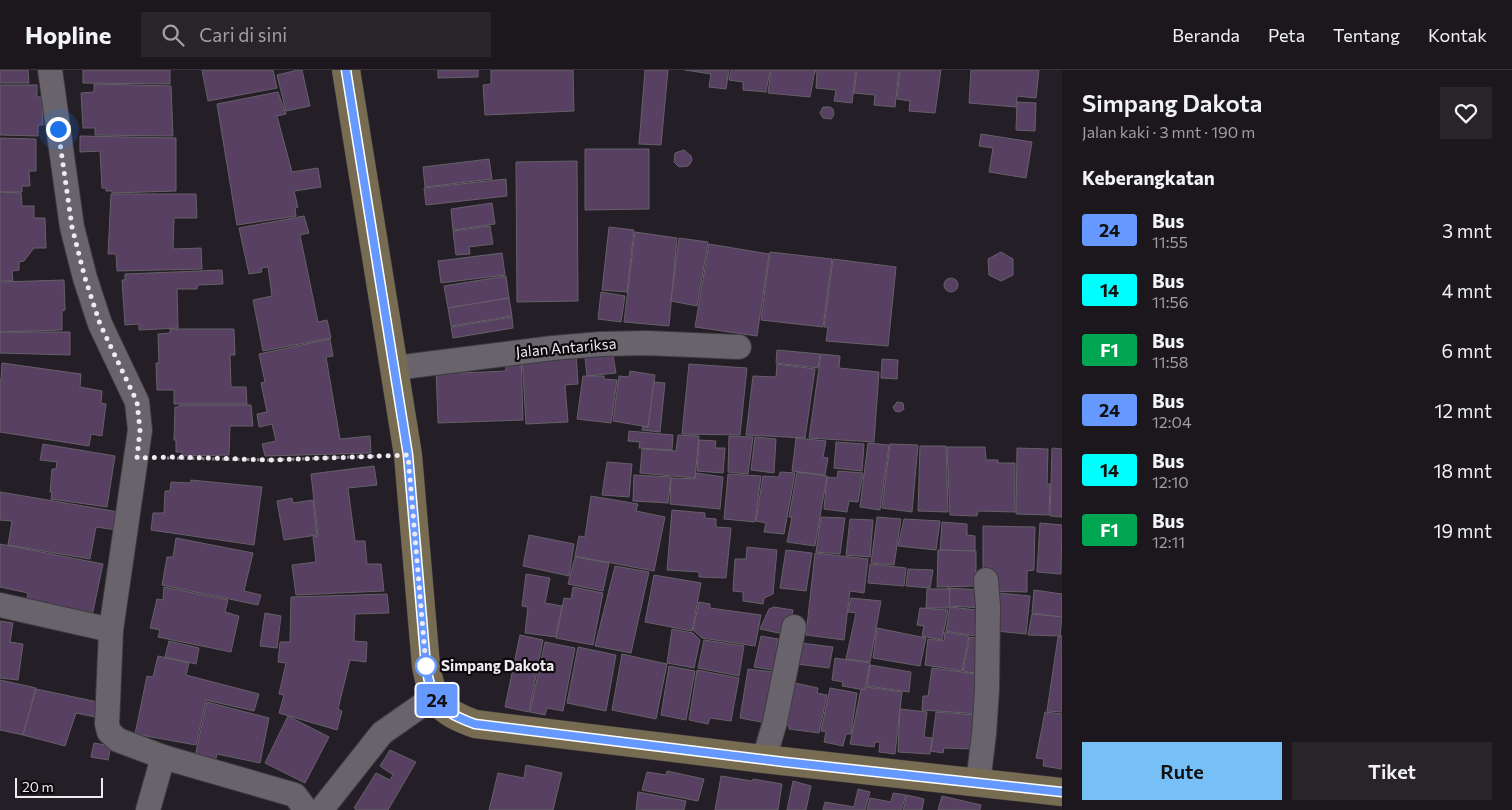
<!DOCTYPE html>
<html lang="id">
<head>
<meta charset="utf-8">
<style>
  :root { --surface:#1b171c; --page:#282429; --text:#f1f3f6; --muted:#a09fa3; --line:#39363b; --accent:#76c0f7 }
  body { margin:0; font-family:Commissioner,sans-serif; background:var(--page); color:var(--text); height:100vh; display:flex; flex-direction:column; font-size:19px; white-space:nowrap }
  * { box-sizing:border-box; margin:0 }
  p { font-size:16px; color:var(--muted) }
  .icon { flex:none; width:28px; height:28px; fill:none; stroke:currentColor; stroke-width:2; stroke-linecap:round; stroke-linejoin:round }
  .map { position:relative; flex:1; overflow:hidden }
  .details { display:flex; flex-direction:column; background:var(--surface); width:450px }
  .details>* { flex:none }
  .badge { padding:0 10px; border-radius:4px; font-size:18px; line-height:32px }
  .scale { position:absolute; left:15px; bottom:12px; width:88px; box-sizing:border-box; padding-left:5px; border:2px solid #eeebf0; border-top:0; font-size:14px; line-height:18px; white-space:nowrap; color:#eeebf0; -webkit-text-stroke:4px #0c0a0d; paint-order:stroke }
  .you { position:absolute; width:25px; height:25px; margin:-12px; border:4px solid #fff; border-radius:50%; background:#1a73e8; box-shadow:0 0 0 8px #1a73e833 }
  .map>.badge { position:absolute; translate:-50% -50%; box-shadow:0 0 0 2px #fff }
  h2 { padding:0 20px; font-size:19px; line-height:45px }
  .round { display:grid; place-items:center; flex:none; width:52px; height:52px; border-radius:0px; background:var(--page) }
  .overview { display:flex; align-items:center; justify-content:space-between; height:85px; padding:0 20px }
  h1 { font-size:24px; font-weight:600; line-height:38px }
  .primary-button { display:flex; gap:10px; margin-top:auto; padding:10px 20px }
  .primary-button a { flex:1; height:58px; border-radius:0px; background:var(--accent); color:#111; font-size:20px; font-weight:600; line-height:58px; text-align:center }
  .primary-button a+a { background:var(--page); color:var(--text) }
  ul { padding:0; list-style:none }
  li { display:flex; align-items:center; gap:15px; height:60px; padding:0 20px }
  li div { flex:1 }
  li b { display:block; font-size:19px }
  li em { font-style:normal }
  li .badge { min-width:55px; font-weight:700; text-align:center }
  header { display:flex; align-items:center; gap:30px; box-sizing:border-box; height:70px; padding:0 25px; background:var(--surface); border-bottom:1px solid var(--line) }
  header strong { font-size:24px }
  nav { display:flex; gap:28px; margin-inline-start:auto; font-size:18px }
  .search { width:350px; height:45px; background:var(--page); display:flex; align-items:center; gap:12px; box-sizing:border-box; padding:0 18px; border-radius:0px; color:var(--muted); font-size:19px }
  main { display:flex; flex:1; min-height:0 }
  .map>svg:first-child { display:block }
</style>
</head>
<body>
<header>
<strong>Hopline</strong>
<div class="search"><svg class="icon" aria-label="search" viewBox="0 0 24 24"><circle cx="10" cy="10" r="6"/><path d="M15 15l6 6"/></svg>Cari di sini</div>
<nav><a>Beranda</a><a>Peta</a><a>Tentang</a><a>Kontak</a></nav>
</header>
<main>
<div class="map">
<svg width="1062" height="740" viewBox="0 0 1062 740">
  <rect width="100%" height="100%" fill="#241f26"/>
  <!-- building -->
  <g fill="#574062" stroke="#666068">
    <path d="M0 0H28L29 13H0Z"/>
    <path d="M83 0H170V14L83 13Z"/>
    <path d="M202 0H273L277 18 208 31Z"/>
    <path d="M298 0H302L310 36 286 41 277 5Z"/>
    <path d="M438 0H478V7L438 8Z"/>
    <path d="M491 0H573L574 41 485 45 483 15 491 14Z"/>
    <path d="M645 0H668L661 75 639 74Z"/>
    <path d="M685 0H729L726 19 709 17 711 4Z"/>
    <path d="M731 0H770L766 22 743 20V12L729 10Z"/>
    <path d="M771 0H815L810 27 768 23Z"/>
    <path d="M815 0H856L852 33 834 31 836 20 816 18 817 2H815Z"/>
    <path d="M857 0H899L895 37 874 35 875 25 854 23Z"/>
    <path d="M900 0H941L935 43 909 41 910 31 897 29Z"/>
    <path d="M971 0H1039L1036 28 1017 26 1016 37 969 33Z"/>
    <path d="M94 14 171 16 173 66 95 65V58H83L81 23 94 22Z"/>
    <path d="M0 15H37V27H42L43 55H38V66L0 65Z"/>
    <path d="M278 22 286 44 277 46 292 102 318 98 321 117 294 121 298 137 295 138 296 146 237 155 217 34Z"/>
    <path d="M1017 32 1036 33 1035 61 1016 60Z"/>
    <path d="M823 37H830L833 39 834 45 831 49 823 48 820 43Z"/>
    <path d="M981 64 1032 72 1026 108 989 102 993 78 979 76Z"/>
    <path d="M80 66 176 68V121L112 123V121H106V118H102L100 81 80 82Z"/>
    <path d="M0 68 36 69V101H29L30 116H22V122H0Z"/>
    <path d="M585 79H649V139L585 140Z"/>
    <path d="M684 80 691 86 692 90 690 94 688 96 679 97 674 92 675 83Z"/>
    <path d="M489 89 492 109 425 117 423 97Z"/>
    <path d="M577 91 578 231 517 232 516 92Z"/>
    <path d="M506 109 507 126 426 135 424 118Z"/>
    <path d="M0 122 21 123 22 136H34V148H45L46 178H34L24 191 19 192V200L12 201 13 211H0Z"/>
    <path d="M111 124H196L197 148H174L173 179 201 178 202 199 117 201 116 184H108Z"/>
    <path d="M492 133 495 154 453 160 451 139Z"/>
    <path d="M304 146 309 163 300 165 318 252 327 250 331 268 263 281 253 230 272 226 268 197 261 198 262 202 249 204 239 158Z"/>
    <path d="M490 156 493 174 469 177 470 184 456 185 453 161Z"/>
    <path d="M609 157 634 160 627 222 602 220Z"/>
    <path d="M635 162 677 168 669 256 624 252Z"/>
    <path d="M679 168 708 172 697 236 671 231Z"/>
    <path d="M709 174 769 184 757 266 695 257Z"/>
    <path d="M770 182 832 189 823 257 761 250Z"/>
    <path d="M1001 182 1013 189V205L1001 211 989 205 988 189Z"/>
    <path d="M502 183 505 205 441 213 438 191Z"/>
    <path d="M833 189 896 197 888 276 826 271 828 257H824Z"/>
    <path d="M222 200 223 214 198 215 197 219H177L178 258 139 260V254L125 255 122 210H125V204Z"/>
    <path d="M506 206 509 228 448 238 444 216Z"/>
    <circle cx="951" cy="215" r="7"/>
    <path d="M64 210 65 240 62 241V260L0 262V212Z"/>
    <path d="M601 222 625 226 621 252 598 249Z"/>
    <path d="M509 228 512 246 451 256 448 238Z"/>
    <path d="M512 247 513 258 453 268 451 257Z"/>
    <path d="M170 259H234L235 285H230L231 317H246L247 334H174V320H157L156 293H159L158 264 170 263Z"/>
    <path d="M0 262H70V285L0 283Z"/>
    <path d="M330 269 333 286 326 287 340 369 370 366 371 383 265 386 262 374 276 371 272 354 259 357 257 344 267 342 261 313 265 312 259 284Z"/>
    <path d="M611 274 616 303 587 306 584 277Z"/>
    <path d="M777 280 820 284 818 298 776 293Z"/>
    <path d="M576 283 578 314 565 315 568 352 526 354 522 286Z"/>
    <path d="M821 284 840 286 839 298 879 302 874 372 809 368Z"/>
    <path d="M521 287 523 350 438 353 436 298 460 297 461 303 506 301 505 288Z"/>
    <path d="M882 289 898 290 897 309 881 308Z"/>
    <path d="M2 293 81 304 80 317 102 321 101 333 106 334 102 366 91 364 89 376 0 362V310H1Z"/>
    <path d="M689 294 747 298 740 365 682 364Z"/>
    <path d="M777 294 815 299 805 368 746 365 753 306 776 307Z"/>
    <path d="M630 301 655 305 648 357 613 351 619 306 629 307Z"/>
    <path d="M583 306H604V309L617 310 611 353 577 349Z"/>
    <path d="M654 312 665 313 660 362 642 360 643 356 648 357Z"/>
    <path d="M897 332 903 333 904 339 900 342 895 341 893 337Z"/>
    <path d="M179 335H251L253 356H230L229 385 182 386V382H176V370H174L175 337H179Z"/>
    <path d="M629 361 673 365 672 380 639 378 640 372 628 371Z"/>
    <path d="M678 365 699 366 695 408 640 403 642 379 676 381Z"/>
    <path d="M729 366 753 367 748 404 728 402Z"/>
    <path d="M755 367 776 369 774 403 751 400Z"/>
    <path d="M796 368 826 371 823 387 828 388 825 405 792 401Z"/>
    <path d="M699 370 716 371 715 378H725L723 403 697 401Z"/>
    <path d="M836 372 864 374 862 401 834 398Z"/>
    <path d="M868 373 889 375 880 440 860 437Z"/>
    <path d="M43 374 115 386 107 437 51 429 52 422H50L52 399H56L57 392 40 390Z"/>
    <path d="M890 374 918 375 912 442 882 438Z"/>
    <path d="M920 376H946L948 442 918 441Z"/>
    <path d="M947 377H985L986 390H998V393H1015V442L978 441 977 446 950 445Z"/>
    <path d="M1017 378 1048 379 1047 414H1050L1049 445 1016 444Z"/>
    <path d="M1052 378 1062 379V447L1050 446Z"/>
    <path d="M607 392 632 394 629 427 602 425Z"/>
    <path d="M374 396 377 415 348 418 355 471H365L367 494H381L384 521 296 525 292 495 316 492 313 467 318 466 311 404Z"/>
    <path d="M838 401 863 403 858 432 849 431 847 442 824 439 827 407 837 408Z"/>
    <path d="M780 402 795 403 784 464 764 462 766 453 756 451 763 406 779 407Z"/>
    <path d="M797 402 827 406 815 476 787 472 792 447H789Z"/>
    <path d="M696 403 723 407 720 439 670 434 671 408 695 409Z"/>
    <path d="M728 404 761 406 755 452 724 449Z"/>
    <path d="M634 405 671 407 668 433 633 431Z"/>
    <path d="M191 410 262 417 254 475 151 460 153 443H164L165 421H170L171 412 190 413Z"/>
    <path d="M0 422 119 442 117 460 96 457 90 489 8 475 12 451 0 450Z"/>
    <path d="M591 426 638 434 636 441 665 447 654 501 575 486 579 466 585 467Z"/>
    <path d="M292 428 293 433 313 430 317 465 284 470 277 431Z"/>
    <path d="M672 440 705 443V448L716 449V457L731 458 726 508 699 507V502L667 500Z"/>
    <path d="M821 447 845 448 840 484 816 482Z"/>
    <path d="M877 447 901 449 894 495 871 493Z"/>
    <path d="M850 449 873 450 870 487 846 485Z"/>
    <path d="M904 449 940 451 936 480 898 476Z"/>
    <path d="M942 452 967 454V465L975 466V481L940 480Z"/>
    <path d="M1040 453 1062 455 1061 504 1037 502Z"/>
    <path d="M983 456 1035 457 1034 500 1027 501V522L989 521 983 501Z"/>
    <path d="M529 465 574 474 569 506 523 496Z"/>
    <path d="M176 468 253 483 244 521 261 525 258 535 162 515 167 487H173Z"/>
    <path d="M0 474 103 494 92 546 26 535 28 523 0 517Z"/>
    <path d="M747 477 777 480 773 524 764 528 763 534 743 531V522L733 521 735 489H746Z"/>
    <path d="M786 480 812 483 806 521 780 518Z"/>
    <path d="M938 480 976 481V516L937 517Z"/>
    <path d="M815 483 868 489 864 523 850 521 844 570 806 565Z"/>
    <path d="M575 487 609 493 603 521 568 514Z"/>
    <path d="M870 494 906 498 904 516 868 513Z"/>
    <path d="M615 496 649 502 631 583 595 576Z"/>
    <path d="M908 499 933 500 930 518 906 516Z"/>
    <path d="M526 504 550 508 545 533 562 536 556 567 525 563 528 537 522 536Z"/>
    <path d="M654 505 701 513 692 561 645 552Z"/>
    <path d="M164 517 228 530 225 542 239 546 231 582 158 567 160 560 150 558 157 529 163 530Z"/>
    <path d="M573 517 603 523 593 575 556 568 564 528 571 529Z"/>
    <path d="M947 518 984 520 983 538 949 536 950 519H947Z"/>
    <path d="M927 519H950L949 538H926Z"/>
    <path d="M1034 520 1062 524V547L1032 543Z"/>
    <path d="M999 523 1030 526 1026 564 996 561Z"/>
    <path d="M387 524 389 543 355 544 354 571 367 572 366 592 350 590 338 639 342 641 337 660 279 643 284 625 279 624 286 593 278 592 280 572H290L291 527Z"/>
    <path d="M851 528 881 531 870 592 846 589 856 543 848 542Z"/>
    <path d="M699 532 710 534V538L761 545 755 576 702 568 693 560Z"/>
    <path d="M774 537 793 540 788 565 760 559 769 539Z"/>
    <path d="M950 537 986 541 982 567 946 561Z"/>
    <path d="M920 538 948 540 942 570 922 566 924 556 917 555Z"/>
    <path d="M265 543 281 546 277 578 260 576Z"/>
    <path d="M1032 544 1062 547 1060 566 1028 565Z"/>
    <path d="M0 551 13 553 10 572 23 574 18 610 0 608Z"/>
    <path d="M877 558 926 568 920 596 873 588Z"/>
    <path d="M672 559 693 563 700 570 694 598 667 593Z"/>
    <path d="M945 562 969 566 962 601 925 595 928 569 944 571Z"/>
    <path d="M520 565 543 570 529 642 505 637Z"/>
    <path d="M761 566 778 569 776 576 783 577 778 601 754 597Z"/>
    <path d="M1060 566H1062V642L1047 641 1058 567Z"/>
    <path d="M970 567 985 570 980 604 963 601Z"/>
    <path d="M704 570 744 576 739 606 698 598Z"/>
    <path d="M169 571 199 578 196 594 165 587Z"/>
    <path d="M545 572 575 578 563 641 547 638 545 645 530 642Z"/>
    <path d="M801 573 833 577 829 598 797 594Z"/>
    <path d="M578 577 616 585 606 641 567 633Z"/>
    <path d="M622 584 667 594 656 649 612 640Z"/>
    <path d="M158 586 189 593 186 605 259 624 254 641 206 630 196 675 135 664 147 606 153 607Z"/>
    <path d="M835 588 870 593 865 620 842 616 843 612 832 610Z"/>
    <path d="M870 595 911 602 909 622 867 616Z"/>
    <path d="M669 596 695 601 686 650 661 645Z"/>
    <path d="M932 598 984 605 981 644 922 640 923 626H928Z"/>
    <path d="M748 599 781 603 771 654 740 648Z"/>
    <path d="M697 600 739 608 731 651 710 648 708 654 689 650Z"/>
    <path d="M0 610 36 618 23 665 0 660Z"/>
    <path d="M795 613 818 618 817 623 827 625 819 663 789 659V656L787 655Z"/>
    <path d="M865 617 902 622 895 684 879 682 880 672H875L874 677 850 674 861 619 865 620Z"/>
    <path d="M830 618 857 623 851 664H846L843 676 824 672 826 662 821 661Z"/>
    <path d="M36 619 98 632 95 647 76 643 65 676 23 665Z"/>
    <path d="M207 632 269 648 260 693 217 684 214 696 194 691Z"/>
    <path d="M900 639 927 642 924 667 932 668 930 684 898 682Z"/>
    <path d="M936 642 976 645 973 679 944 678 943 683 931 681Z"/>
    <path d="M1045 642 1062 644V699L1043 696 1044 689 1036 688Z"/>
    <path d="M288 646 329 667 305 713 265 693Z"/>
    <path d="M94 673 111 676 108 690 91 687Z"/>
    <path d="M390 680 416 692 388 740H357L354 738 376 703 390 710 393 705 380 696Z"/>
    <path d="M526 695 562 703 553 740H489L498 703 524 708Z"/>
    <path d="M667 701 704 709 698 731 642 720 647 702 666 705Z"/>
    <path d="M721 706 752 711 753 709 782 714 778 740H715Z"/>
    <path d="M793 711 811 716 806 740H787Z"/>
    <path d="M858 719 870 722 865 740H823L825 732 854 737Z"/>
    <path d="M638 722 686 731 684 740H636Z"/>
    <path d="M893 723 906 725 901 740H867L870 728 891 732Z"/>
    <path d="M907 725 924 729 922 740H903Z"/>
    <path d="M942 726 981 735 980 740H938Z"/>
  </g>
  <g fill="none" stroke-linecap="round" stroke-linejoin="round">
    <!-- minor casing -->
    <g stroke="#3e3b40" stroke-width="26">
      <g id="minor">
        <path d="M50 0 72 157 85 208 100 254 137 332 140 360 111 560 107 654 109 662 118 670 163 687 288 723 295 725 306 740"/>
        <path d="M395 298 553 278 600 274 646 273 739 277"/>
        <path d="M0 535 111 560"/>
        <path d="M764 689 775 652 794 557"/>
        <path d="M978 713 984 664 987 620 988 537 986 510"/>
        <path d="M148 740 163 687"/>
        <path d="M321 740 382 663 435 626"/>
      </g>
    </g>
    <!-- secondary casing -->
    <g stroke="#3e3b40" stroke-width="29">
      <path id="secondary" d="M346 0 408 385 426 596C433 633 440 641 475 654L764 689 1062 722"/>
    </g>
    <!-- path -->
    <path stroke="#7f7b81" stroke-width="3" stroke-dasharray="2.5 2.5" stroke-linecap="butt" d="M162 388 272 390 378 386"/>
    <!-- minor -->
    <use href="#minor" stroke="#69646c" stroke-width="24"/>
    <!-- secondary -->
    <use href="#secondary" stroke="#776c52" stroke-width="28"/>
  </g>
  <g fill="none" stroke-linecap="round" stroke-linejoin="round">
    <!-- line casing -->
    <g stroke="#fff" stroke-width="11">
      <path id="line" d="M346 0 408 385 426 596C432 633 440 641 475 654L784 692 1062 722"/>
    </g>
    <!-- line -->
    <use href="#line" stroke="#69f" stroke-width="8"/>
    <!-- walk -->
    <path stroke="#eeebf0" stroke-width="5" stroke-dasharray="0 9" d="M58 59 72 157 85 208 100 254 137 332 140 360 137 388 176 387 272 390 408 385 426 596"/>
  </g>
  <!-- markers -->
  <circle fill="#fff" stroke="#69f" stroke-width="2.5" cx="426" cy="596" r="10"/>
  <g text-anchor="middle" stroke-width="4.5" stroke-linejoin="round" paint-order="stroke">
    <!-- street labels -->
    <g font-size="15" fill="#eeebf0" stroke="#0c0a0d">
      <text transform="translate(566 278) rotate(-5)" y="5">Jalan Antariksa</text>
    </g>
    <!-- stop labels -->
    <g font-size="15" font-weight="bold" fill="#eeebf0" stroke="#0c0a0d" text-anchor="start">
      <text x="441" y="601">Simpang Dakota</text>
    </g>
  </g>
</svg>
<div class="scale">20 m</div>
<div class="you" style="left:58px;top:59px"></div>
<b class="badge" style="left:437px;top:630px;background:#69f;color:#111">24</b>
</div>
<section class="details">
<div class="overview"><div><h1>Simpang Dakota</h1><p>Jalan kaki · 3 mnt · 190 m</p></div><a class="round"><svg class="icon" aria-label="heart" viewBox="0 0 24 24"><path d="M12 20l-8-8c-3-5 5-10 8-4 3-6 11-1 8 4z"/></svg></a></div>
<h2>Keberangkatan</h2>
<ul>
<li><span class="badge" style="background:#69f;color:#111">24</span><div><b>Bus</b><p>11:55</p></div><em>3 mnt</em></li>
<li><span class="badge" style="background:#0ff;color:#111">14</span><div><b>Bus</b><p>11:56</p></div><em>4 mnt</em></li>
<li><span class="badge" style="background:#00a651;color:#fff">F1</span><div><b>Bus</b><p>11:58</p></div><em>6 mnt</em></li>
<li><span class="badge" style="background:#69f;color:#111">24</span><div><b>Bus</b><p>12:04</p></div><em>12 mnt</em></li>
<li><span class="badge" style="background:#0ff;color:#111">14</span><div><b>Bus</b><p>12:10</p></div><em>18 mnt</em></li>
<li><span class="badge" style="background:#00a651;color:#fff">F1</span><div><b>Bus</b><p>12:11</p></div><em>19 mnt</em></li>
</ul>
<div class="primary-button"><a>Rute</a><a>Tiket</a></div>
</section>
</main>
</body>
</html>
